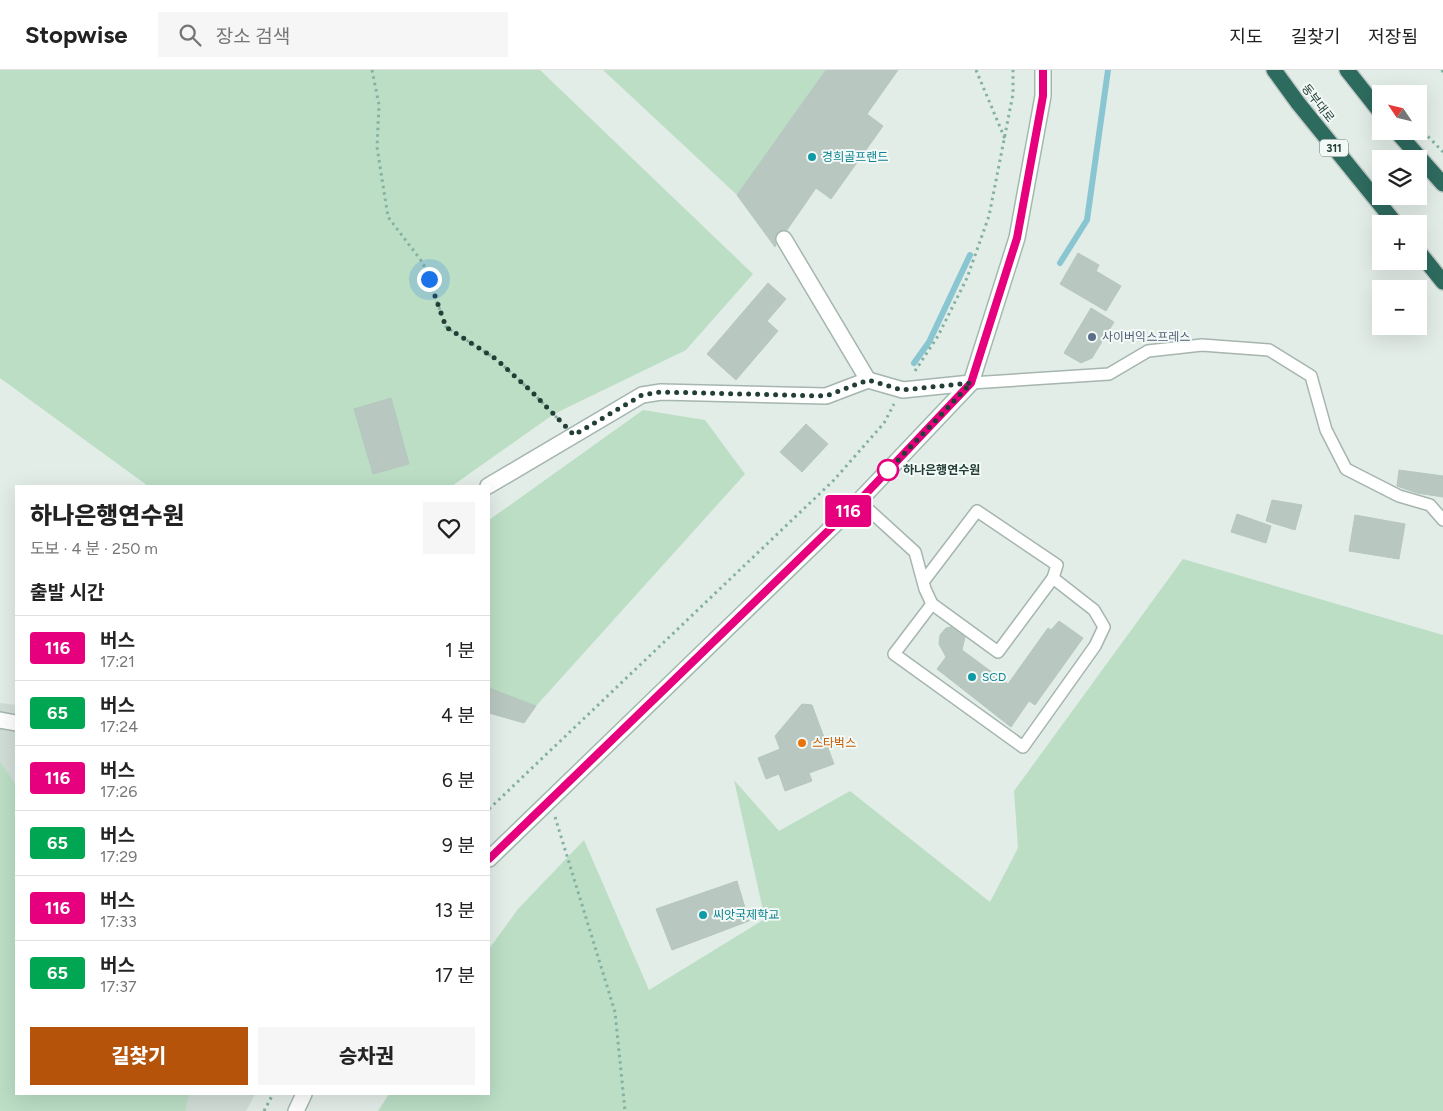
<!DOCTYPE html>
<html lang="ko">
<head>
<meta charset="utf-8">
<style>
  :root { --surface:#fff; --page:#f6f6f6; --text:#222; --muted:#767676; --line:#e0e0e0; --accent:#b45309 }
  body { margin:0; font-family:Figtree,"Noto Sans KR",sans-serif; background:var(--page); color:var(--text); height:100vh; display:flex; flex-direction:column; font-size:19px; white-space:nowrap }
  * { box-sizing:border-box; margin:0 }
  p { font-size:16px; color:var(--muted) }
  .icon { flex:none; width:28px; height:28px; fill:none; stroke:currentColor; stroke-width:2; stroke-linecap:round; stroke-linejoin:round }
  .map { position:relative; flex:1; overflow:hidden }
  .panel { position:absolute; left:15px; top:415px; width:475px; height:610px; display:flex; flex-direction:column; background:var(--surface); border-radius:0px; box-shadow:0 5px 20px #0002 }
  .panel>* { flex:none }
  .badge { padding:0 10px; border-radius:4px; font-size:18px; line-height:32px }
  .needle { width:32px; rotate:305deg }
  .tools { position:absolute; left:1372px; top:15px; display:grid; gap:10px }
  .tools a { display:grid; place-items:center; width:55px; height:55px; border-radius:0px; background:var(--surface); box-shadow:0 5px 20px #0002; font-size:25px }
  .you { position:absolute; width:25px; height:25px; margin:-12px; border:4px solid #fff; border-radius:50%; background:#1a73e8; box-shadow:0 0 0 8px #1a73e833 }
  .map>.badge { position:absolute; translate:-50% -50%; box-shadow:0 0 0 2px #fff }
  h2 { padding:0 15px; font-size:19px; line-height:45px }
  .round { display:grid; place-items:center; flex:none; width:52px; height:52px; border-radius:0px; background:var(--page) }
  .overview { display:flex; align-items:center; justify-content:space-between; height:85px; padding:0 15px }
  h1 { font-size:24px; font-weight:800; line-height:38px }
  .button { display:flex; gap:10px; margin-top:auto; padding:10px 15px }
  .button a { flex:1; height:58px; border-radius:0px; background:var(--accent); color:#fff; font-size:20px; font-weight:800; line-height:58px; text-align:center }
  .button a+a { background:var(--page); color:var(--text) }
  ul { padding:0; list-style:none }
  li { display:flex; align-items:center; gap:15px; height:65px; padding:0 15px; border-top:1px solid var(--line) }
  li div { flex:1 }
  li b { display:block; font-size:19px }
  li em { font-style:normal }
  li .badge { min-width:55px; font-weight:700; text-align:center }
  header { display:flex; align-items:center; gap:30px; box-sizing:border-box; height:70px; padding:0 25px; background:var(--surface); border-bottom:1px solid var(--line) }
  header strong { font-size:24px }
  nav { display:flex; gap:28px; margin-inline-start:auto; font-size:18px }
  .search { width:350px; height:45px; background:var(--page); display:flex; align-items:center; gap:12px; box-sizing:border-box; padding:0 18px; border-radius:0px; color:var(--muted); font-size:19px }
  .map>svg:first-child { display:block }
</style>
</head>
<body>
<header>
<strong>Stopwise</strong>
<div class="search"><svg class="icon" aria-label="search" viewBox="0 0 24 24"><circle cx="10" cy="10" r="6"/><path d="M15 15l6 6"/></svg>장소 검색</div>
<nav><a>지도</a><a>길찾기</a><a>저장됨</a></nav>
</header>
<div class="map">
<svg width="1443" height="1041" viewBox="0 0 1443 1041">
  <rect width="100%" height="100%" fill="#e3ede8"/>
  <!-- built -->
  <path fill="#d1ddd7" d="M0 633 16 635V1024H255L246 1041H0Z"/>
  <!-- green -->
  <g fill="#bbdec5">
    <path d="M0 0H540L753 204 686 280 554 344 452 416H148L0 308Z"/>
    <path d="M603 0H826L737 125Z"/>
    <path d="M643 340 705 350 745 404 536 636 489 618V450Z"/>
    <path d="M1183 489 1443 565V1041H378L389 1024H489V879L518 839 584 770 649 920 765 849 734 710 779 761 850 721 990 832 1018 778 1014 721Z"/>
    <path d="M0 692 16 715V1024H189L185 1041H0Z"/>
  </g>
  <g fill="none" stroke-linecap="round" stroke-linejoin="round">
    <!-- stream -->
    <g stroke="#8ac6d2" stroke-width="6">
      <path d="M1060 193 1087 150 1108 0"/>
      <path d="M914 293 929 272 970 185"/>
    </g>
  </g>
  <!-- building -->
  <g fill="#b8c8c1" stroke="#b5c7bf">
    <path d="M826 0H898L867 44 883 56 831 129 816 118 787 160 780 161 776 164 775 170 776 175 775 177 737 125Z"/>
    <path d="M1078 183 1099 195 1096 201 1121 216 1106 241 1060 214Z"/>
    <path d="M768 213 786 229 767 251 778 261 736 310 707 284Z"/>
    <path d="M1091 238 1114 252 1092 288 1081 293 1064 283Z"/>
    <path d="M391 328 409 394 373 404 354 339Z"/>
    <path d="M806 354 828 374 802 402 780 382Z"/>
    <path d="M1399 400 1443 406V427L1417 423 1397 416Z"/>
    <path d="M1272 430 1302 435 1295 460 1266 451Z"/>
    <path d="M1237 444 1271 456 1266 473 1231 462Z"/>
    <path d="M1355 445 1405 454 1399 489 1349 481Z"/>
    <path d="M1059 551 1083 568 1035 635 1029 631 1011 657 937 599 946 587 939 574 940 565 946 558 951 557 965 567 962 580 1008 614 1048 558 1051 560Z"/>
    <path d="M489 618 536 636 524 653 489 643Z"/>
    <path d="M802 634 812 635 834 694 809 703 812 711 785 721 779 704 766 709 758 688 780 679 775 666Z"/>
    <path d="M737 811 749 851 672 880 656 839Z"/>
  </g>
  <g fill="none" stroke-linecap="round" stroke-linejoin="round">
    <!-- lane casing -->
    <g stroke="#a5b5af" stroke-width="14">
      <g id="lane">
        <path d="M971 313 1109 304 1148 281 1202 275 1269 280 1311 306 1326 360 1346 399 1399 426 1430 435 1443 450"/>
        <path d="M859 431 915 482 925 519 932 534 998 582 1053 508 1057 495 977 441 923 512"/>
        <path d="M932 534 894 584 1023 677 1095 576 1104 557 1094 540 1053 508"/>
      </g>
    </g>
    <!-- street casing -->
    <g stroke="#a5b5af" stroke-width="18">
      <g id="street">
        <path d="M784 169 868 310"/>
        <path d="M488 416 642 325 661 322 826 326 868 310 903 320 971 313"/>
        <path d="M0 650 16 653"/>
      </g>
    </g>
    <!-- secondary casing -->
    <g stroke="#a1b9b0" stroke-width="18">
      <g id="secondary">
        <path d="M489 789 859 431 971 313 1017 168 1043 26V0"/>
        <path d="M296 1041 304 1024"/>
      </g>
    </g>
    <!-- highway casing -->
    <g stroke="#c1c9c7" stroke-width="18">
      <g id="highway">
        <path d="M1274 0 1298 33 1396 154"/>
        <path d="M1347 0 1381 43"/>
        <path d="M1396 61 1443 114"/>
        <path d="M1419 182 1443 212"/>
      </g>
    </g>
    <!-- path -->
    <g stroke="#83b1a3" stroke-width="3" stroke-dasharray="2.5 4" stroke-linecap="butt">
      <path d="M372 0 379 35 377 77 388 147 423 193 446 257 496 289 532 322 561 352"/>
      <path d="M976 0 1005 69"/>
      <path d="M1442 0 1443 3"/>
      <path d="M1419 57 1443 82"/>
      <path d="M915 301 938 266 967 208 989 146 1013 24V0"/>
      <path d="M489 739 834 410 884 353 894 334"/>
      <path d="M555 747 615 942 625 1041"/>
      <path d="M264 1041 273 1024"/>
    </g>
    <!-- lane -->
    <use href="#lane" stroke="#fff" stroke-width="11"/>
    <!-- street -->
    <use href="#street" stroke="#fff" stroke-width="15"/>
    <!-- secondary -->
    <use href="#secondary" stroke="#fff" stroke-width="15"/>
    <!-- highway -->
    <use href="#highway" stroke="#2e6b5f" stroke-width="15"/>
  </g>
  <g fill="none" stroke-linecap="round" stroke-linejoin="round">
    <!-- line casing -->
    <g stroke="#fff" stroke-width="11">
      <path id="line" d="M489 789 859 431 971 313 1017 168 1043 26V0"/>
    </g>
    <!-- line -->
    <use href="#line" stroke="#e6007e" stroke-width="8"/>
    <!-- walk -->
    <path stroke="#223e37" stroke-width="5" stroke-dasharray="0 9" d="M429 209 446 257 496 289 532 322 574 365 642 325 661 322 826 326 868 310 902 320 971 313 884 405 888 400"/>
  </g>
  <!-- markers -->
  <g fill="#0f9aa8" stroke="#f3f9f6" stroke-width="2">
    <circle cx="812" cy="87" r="5"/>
    <circle cx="972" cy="607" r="5"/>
    <circle cx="703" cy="845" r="5"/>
  </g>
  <circle fill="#5c6f8a" stroke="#f3f9f6" stroke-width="2" cx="1092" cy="267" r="5"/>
  <circle fill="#fff" stroke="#e6007e" stroke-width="2.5" cx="888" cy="400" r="10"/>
  <circle fill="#e8710a" stroke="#f3f9f6" stroke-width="2" cx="802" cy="673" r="5"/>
  <g text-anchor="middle" stroke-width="4" stroke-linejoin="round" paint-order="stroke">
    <!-- shield labels -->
    <rect fill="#f3f9f6" stroke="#617670" stroke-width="1" x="1320" y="69.5" width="28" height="17" rx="4"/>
    <g font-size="11" font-weight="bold" fill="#223e37">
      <text x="1334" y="82">311</text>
    </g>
    <!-- street labels -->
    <g font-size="12" fill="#223e37" stroke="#f3f9f6">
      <text transform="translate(1318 33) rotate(52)" y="4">동부대로</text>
    </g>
    <!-- culture labels -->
    <g font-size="12" fill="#0d838f" stroke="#f3f9f6" text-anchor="start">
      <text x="822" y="91">경희골프랜드</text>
      <text x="982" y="611">SCD</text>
      <text x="713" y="849">씨앗국제학교</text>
    </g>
    <!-- service labels -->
    <g font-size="12" fill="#4e5e75" stroke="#f3f9f6" text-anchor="start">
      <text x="1102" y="271">사이버익스프레스</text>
    </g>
    <!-- stop labels -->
    <g font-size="12" font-weight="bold" fill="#223e37" stroke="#f3f9f6" text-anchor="start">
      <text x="903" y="404">하나은행연수원</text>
    </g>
    <!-- food labels -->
    <g font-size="12" fill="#c56008" stroke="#f3f9f6" text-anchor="start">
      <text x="812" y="677">스타벅스</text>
    </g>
  </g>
</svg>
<div class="tools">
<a><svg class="needle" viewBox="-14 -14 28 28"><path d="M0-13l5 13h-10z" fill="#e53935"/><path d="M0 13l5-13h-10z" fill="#767676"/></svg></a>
<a><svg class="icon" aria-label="layers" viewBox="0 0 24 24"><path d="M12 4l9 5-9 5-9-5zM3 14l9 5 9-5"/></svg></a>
<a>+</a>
<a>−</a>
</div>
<div class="you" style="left:429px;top:209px"></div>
<b class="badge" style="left:848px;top:441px;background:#e6007e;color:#fff">116</b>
<section class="panel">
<div class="overview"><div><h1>하나은행연수원</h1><p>도보 · 4 분 · 250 m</p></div><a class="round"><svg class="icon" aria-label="heart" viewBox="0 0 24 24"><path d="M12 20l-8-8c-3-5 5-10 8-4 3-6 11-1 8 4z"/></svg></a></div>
<h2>출발 시간</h2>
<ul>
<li><span class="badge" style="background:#e6007e;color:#fff">116</span><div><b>버스</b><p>17:21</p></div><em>1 분</em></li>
<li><span class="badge" style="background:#00a651;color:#fff">65</span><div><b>버스</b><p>17:24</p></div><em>4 분</em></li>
<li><span class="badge" style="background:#e6007e;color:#fff">116</span><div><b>버스</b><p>17:26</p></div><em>6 분</em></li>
<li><span class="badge" style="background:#00a651;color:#fff">65</span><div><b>버스</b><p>17:29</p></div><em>9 분</em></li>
<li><span class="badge" style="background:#e6007e;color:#fff">116</span><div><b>버스</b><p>17:33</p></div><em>13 분</em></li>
<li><span class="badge" style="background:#00a651;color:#fff">65</span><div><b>버스</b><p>17:37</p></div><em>17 분</em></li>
</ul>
<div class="button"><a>길찾기</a><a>승차권</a></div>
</section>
</div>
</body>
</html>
